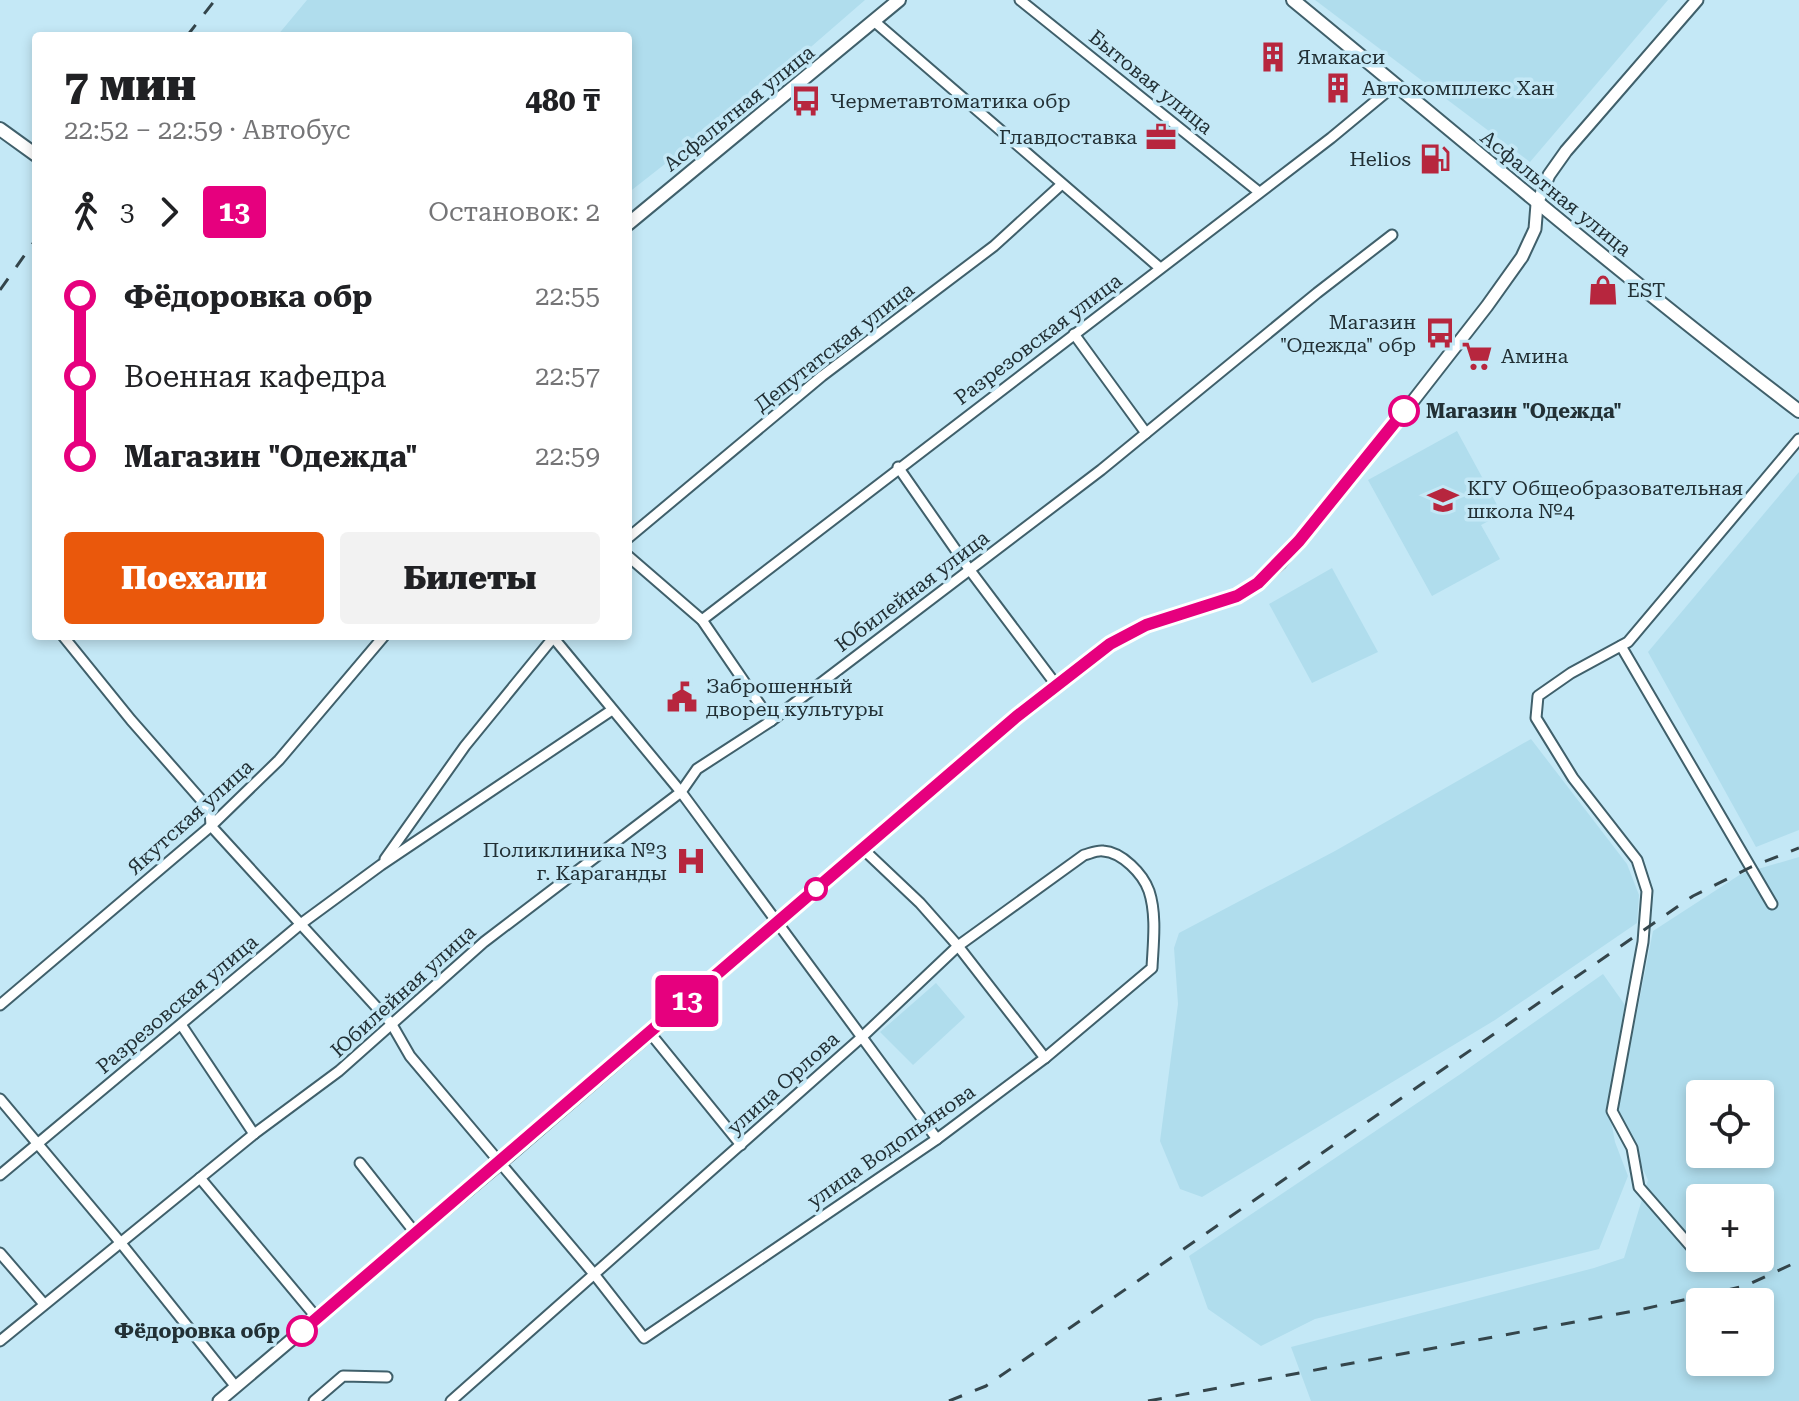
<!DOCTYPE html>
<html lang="ru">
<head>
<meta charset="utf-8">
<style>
  :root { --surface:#fff; --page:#f2f2f2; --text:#202124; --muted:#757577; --accent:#ea580c }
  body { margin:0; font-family:"Roboto Serif",serif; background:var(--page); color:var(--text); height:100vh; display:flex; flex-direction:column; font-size:30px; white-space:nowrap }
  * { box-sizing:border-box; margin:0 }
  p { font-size:26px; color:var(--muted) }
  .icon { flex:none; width:44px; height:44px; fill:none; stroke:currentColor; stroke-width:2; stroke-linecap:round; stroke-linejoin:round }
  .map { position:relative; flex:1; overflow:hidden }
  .panel { position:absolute; left:32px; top:32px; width:600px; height:608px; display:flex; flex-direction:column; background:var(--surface); border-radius:8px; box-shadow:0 4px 12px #0003 }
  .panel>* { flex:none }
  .badge { padding:0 16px; border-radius:6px; font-size:28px; line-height:52px }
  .fabs { position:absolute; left:1686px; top:1080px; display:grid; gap:16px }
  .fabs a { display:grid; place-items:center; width:88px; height:88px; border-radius:8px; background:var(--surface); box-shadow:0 4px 12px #0003; font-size:40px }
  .map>.badge { position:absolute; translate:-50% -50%; box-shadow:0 0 0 4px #fff }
  .legs { display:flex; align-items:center; gap:12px; height:88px; padding:0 32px; font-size:26px }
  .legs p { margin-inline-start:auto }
  .overview { display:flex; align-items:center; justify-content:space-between; height:136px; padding:0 32px }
  h1 { font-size:44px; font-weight:800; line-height:60px }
  .primary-button { display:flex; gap:16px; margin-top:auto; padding:16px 32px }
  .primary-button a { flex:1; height:92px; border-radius:8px; background:var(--accent); color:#fff; font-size:32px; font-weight:800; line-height:92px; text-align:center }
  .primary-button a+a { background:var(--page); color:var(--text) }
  ul { padding:0 32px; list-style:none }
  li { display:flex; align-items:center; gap:28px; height:80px; font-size:30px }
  li i { display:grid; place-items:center; width:12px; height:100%; margin:0 10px; background:currentColor }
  li i::after { content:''; width:20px; height:20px; margin:-10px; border:6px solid; border-radius:50%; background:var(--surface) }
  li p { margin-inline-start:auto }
  li:first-child i { background:linear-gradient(#0000 50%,currentColor 0) }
  li:last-child i { background:linear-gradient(currentColor 50%,#0000 0) }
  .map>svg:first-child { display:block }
</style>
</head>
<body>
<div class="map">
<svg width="1799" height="1401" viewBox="0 0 1799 1401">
  <rect width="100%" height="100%" fill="#c4e8f6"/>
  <!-- built -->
  <g fill="#b0dded" fill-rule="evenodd">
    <path d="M307 0H865L782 72 628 193V36H277Z"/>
    <path d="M1315 0H1668L1530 162Z"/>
    <path d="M1457 431 1502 514 1481 525 1500 559 1432 596 1368 480Z"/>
    <path d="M1799 472V830L1756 847 1648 652Z"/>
    <path d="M1332 568 1378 652 1312 683 1269 604Z"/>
    <path d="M1531 739 1627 864 1639 895 1637 923 1495 1020 1202 1197 1180 1189 1160 1141 1178 1004 1174 948 1179 933 1335 851Z"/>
    <path d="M1799 857V1401H1311L1291 1347 1594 1268 1624 1258 1648 1180 1617 1113 1653 931 1741 874ZM1700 1094H1760V1154H1700ZM1700 1198H1760V1258H1700ZM1700 1302H1760V1362H1700Z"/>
    <path d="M1603 974 1625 1005 1608 1105 1615 1142 1628 1176 1599 1249 1315 1319 1261 1346 1208 1309 1189 1256 1462 1073Z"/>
    <path d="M936 983 965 1017 913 1065 880 1032Z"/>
  </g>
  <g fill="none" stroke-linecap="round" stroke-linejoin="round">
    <!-- minor casing -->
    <g stroke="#40606b" stroke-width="13">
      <g id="minor">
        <path d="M1020 0 1259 192"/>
        <path d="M875 22 1160 268"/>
        <path d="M1074 334 1146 433"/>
        <path d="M898 467 969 569 1057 686"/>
        <path d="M628 538 822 376 994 246 1062 184"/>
        <path d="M628 556 702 620 771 721"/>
        <path d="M702 620 1331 138 1395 85"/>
        <path d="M63 636 131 720 210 810 211 826 391 1023 410 1056 594 1274 644 1338 937 1139 1045 1058 1152 968C1153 945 1157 915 1149 891 1143 874 1122 852 1103 851 1097 850 1089 854 1084 855L958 946 863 1036 451 1401"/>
        <path d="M552 636 681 792 937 1139"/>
        <path d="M1621 646 1772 904"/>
        <path d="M863 849 920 903 958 946 1045 1058"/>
        <path d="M385 859 465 746 553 638"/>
        <path d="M0 1005 211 826 279 760 384 636"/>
        <path d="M182 1026 254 1134"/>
        <path d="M650 1033 741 1145"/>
        <path d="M0 1099 120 1242 236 1387"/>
        <path d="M360 1163 416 1234"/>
        <path d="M0 1175 302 923 381 865 612 710"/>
        <path d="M200 1178 317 1318"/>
        <path d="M0 1253 44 1304"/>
        <path d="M1700 1257 1639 1187 1632 1148 1612 1111 1643 942 1647 891 1637 860 1573 778 1536 718 1538 696 1571 673 1628 642 1799 439"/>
        <path d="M0 1341 254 1134 339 1071 484 942 681 792 697 769 771 721 1101 470 1317 293 1392 235"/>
        <path d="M314 1401 343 1376 387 1377"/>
      </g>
    </g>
    <!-- tertiary casing -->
    <g stroke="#40606b" stroke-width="15">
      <path id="tertiary" d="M219 1401 499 1164 1016 717 1110 644 1146 625 1237 596 1258 583 1280 563 1413 401 1487 306 1522 257 1535 229 1537 204 1549 175 1566 151 1697 0"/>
    </g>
    <!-- secondary casing -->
    <g stroke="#40606b" stroke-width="16">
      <g id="secondary">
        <path d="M1293 0C1461 138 1626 279 1799 411"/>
        <path d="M0 129 36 155"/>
        <path d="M628 224 899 0"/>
      </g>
    </g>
    <!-- minor -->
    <use href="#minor" stroke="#fff" stroke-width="9"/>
    <!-- tertiary -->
    <use href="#tertiary" stroke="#fff" stroke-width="11"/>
    <!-- secondary -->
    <use href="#secondary" stroke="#fff" stroke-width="12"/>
    <!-- rail -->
    <g stroke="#34454b" stroke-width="3" stroke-dasharray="14 14" stroke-linecap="butt">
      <path d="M187 36 215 0"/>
      <path d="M0 290 36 239"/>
      <path d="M949 1401 986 1386 1693 896 1751 867 1799 848"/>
      <path d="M1148 1401 1639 1310 1745 1286 1799 1261"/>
    </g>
  </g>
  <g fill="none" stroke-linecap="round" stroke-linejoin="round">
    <!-- line-1 casing -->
    <g stroke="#fff" stroke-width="18">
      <path id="line-1" d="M302 1331 1016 717 1110 644 1146 625 1237 596 1258 583 1299 541 1404 411"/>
    </g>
    <!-- line-1 -->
    <use href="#line-1" stroke="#e6007e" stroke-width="12"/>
  </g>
  <!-- icons -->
  <defs>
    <g id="building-bare" transform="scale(2.4)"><path d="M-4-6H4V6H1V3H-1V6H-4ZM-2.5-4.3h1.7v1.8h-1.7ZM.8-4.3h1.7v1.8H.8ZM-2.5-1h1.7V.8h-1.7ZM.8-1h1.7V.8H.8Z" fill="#b7263e" stroke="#c4e8f6" stroke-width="2.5" paint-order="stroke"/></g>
    <g id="bus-bare" transform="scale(2.4)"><path d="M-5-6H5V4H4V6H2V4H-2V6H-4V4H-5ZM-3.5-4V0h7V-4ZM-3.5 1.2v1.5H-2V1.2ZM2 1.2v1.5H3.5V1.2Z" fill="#b7263e" stroke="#c4e8f6" stroke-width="2.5" paint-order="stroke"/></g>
    <g id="office-bare" transform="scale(2.4)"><path d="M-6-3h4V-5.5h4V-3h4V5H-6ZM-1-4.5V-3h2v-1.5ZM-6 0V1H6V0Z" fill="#b7263e" stroke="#c4e8f6" stroke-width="2.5" paint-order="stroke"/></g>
    <g id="fuel-bare" transform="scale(2.4)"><path d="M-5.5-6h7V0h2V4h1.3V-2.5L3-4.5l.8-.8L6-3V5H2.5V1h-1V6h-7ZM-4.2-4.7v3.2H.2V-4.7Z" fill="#b7263e" stroke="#c4e8f6" stroke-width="2.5" paint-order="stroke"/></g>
    <g id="shop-bare" transform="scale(2.4)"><path d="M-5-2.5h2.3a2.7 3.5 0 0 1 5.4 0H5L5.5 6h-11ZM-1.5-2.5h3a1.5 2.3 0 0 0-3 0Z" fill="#b7263e" stroke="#c4e8f6" stroke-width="2.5" paint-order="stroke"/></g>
    <g id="supermarket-bare" transform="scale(2.4)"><path d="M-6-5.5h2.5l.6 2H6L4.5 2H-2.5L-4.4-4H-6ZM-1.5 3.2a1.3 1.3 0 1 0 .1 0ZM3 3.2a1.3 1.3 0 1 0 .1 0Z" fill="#b7263e" stroke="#c4e8f6" stroke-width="2.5" paint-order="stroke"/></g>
    <g id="school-bare" transform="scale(2.4)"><path d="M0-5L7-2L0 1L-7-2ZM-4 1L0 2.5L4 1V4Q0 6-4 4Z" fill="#b7263e" stroke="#c4e8f6" stroke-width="2.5" paint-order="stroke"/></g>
    <g id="civic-bare" transform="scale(2.4)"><path d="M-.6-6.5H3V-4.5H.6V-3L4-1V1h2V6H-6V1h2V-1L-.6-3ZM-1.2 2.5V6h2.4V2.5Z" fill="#b7263e" stroke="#c4e8f6" stroke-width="2.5" paint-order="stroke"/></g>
    <g id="hospital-bare" transform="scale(2.4)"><path d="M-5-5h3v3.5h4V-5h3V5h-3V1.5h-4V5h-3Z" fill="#b7263e" stroke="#c4e8f6" stroke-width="2.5" paint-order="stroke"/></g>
  </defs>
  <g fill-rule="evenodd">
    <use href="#building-bare" x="1273" y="57"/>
    <use href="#building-bare" x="1338" y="88"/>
    <use href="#bus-bare" x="806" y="101"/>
    <use href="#office-bare" x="1161" y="137"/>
    <use href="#fuel-bare" x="1435" y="159"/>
    <use href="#shop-bare" x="1603" y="290"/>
    <use href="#bus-bare" x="1440" y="333"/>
    <use href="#supermarket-bare" x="1477" y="356"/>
    <use href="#school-bare" x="1443" y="500"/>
    <use href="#civic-bare" x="682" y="697"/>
    <use href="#hospital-bare" x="691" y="861"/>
  </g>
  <!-- markers -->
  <g fill="#fff" stroke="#e6007e" stroke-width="4">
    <circle cx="1404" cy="411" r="14"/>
    <circle cx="816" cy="889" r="10"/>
    <circle cx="302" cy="1331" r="14"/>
  </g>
  <g text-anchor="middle" stroke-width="7" stroke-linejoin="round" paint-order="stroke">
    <!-- poi labels -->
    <g font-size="20" fill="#223035" stroke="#c4e8f6" text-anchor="start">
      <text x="1297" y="64">Ямакаси</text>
      <text x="1362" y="95">Автокомплекс Хан</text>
      <text x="830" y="108">Черметавтоматика обр</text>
      <text x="1137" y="144" text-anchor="end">Главдоставка</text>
      <text x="1411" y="166" text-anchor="end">Helios</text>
      <text x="1627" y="297">EST</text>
      <text x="1416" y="329" text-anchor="end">Магазин<tspan x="1416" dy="23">"Одежда" обр</tspan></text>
      <text x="1501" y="363">Амина</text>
      <text x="1467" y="495">КГУ Общеобразовательная<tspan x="1467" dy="23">школа №4</tspan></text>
      <text x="706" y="693">Заброшенный<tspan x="706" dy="23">дворец культуры</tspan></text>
      <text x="667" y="857" text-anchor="end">Поликлиника №3<tspan x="667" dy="23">г. Караганды</tspan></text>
    </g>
    <!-- street labels -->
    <g font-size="20" fill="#223035" stroke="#c4e8f6">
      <text transform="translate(1151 82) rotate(39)" y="7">Бытовая улица</text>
      <text transform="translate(739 108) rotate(-39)" y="7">Асфальтная улица</text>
      <text transform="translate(1556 193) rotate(39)" y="7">Асфальтная улица</text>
      <text transform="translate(1038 339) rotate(-37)" y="7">Разрезовская улица</text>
      <text transform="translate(834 347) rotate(-38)" y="7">Депутатская улица</text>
      <text transform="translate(912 591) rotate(-37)" y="7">Юбилейная улица</text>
      <text transform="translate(190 817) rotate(-42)" y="7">Якутская улица</text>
      <text transform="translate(403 991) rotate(-42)" y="7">Юбилейная улица</text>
      <text transform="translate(177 1004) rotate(-40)" y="7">Разрезовская улица</text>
      <text transform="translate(783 1083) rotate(-42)" y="7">улица Орлова</text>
      <text transform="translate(891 1146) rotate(-35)" y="7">улица Водопьянова</text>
    </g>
    <!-- stop labels -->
    <g font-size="20" font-weight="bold" fill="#223035" stroke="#c4e8f6" text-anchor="start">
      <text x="1426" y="418">Магазин "Одежда"</text>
      <text x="280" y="1338" text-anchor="end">Фёдоровка обр</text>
    </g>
  </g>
</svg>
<div class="fabs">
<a><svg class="icon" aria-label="locate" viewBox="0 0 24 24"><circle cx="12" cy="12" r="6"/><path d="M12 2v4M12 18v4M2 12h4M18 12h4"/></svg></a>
<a>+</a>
<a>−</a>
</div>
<b class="badge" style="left:687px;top:1001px;background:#e6007e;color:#fff">13</b>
<section class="panel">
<div class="overview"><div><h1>7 мин</h1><p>22:52 – 22:59 · Автобус</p></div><b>480 ₸</b></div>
<div class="legs"><svg class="icon" aria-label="walk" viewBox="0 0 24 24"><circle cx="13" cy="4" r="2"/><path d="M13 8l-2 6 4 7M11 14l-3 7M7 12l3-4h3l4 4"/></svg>3<svg class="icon" aria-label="forward" viewBox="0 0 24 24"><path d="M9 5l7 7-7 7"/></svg><b class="badge" style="background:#e6007e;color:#fff">13</b><p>Остановок: 2</p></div>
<ul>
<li><i style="color:#e6007e"></i><b>Фёдоровка обр</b><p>22:55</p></li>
<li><i style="color:#e6007e"></i><span>Военная кафедра</span><p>22:57</p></li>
<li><i style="color:#e6007e"></i><b>Магазин &quot;Одежда&quot;</b><p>22:59</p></li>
</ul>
<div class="primary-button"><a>Поехали</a><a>Билеты</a></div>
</section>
</div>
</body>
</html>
